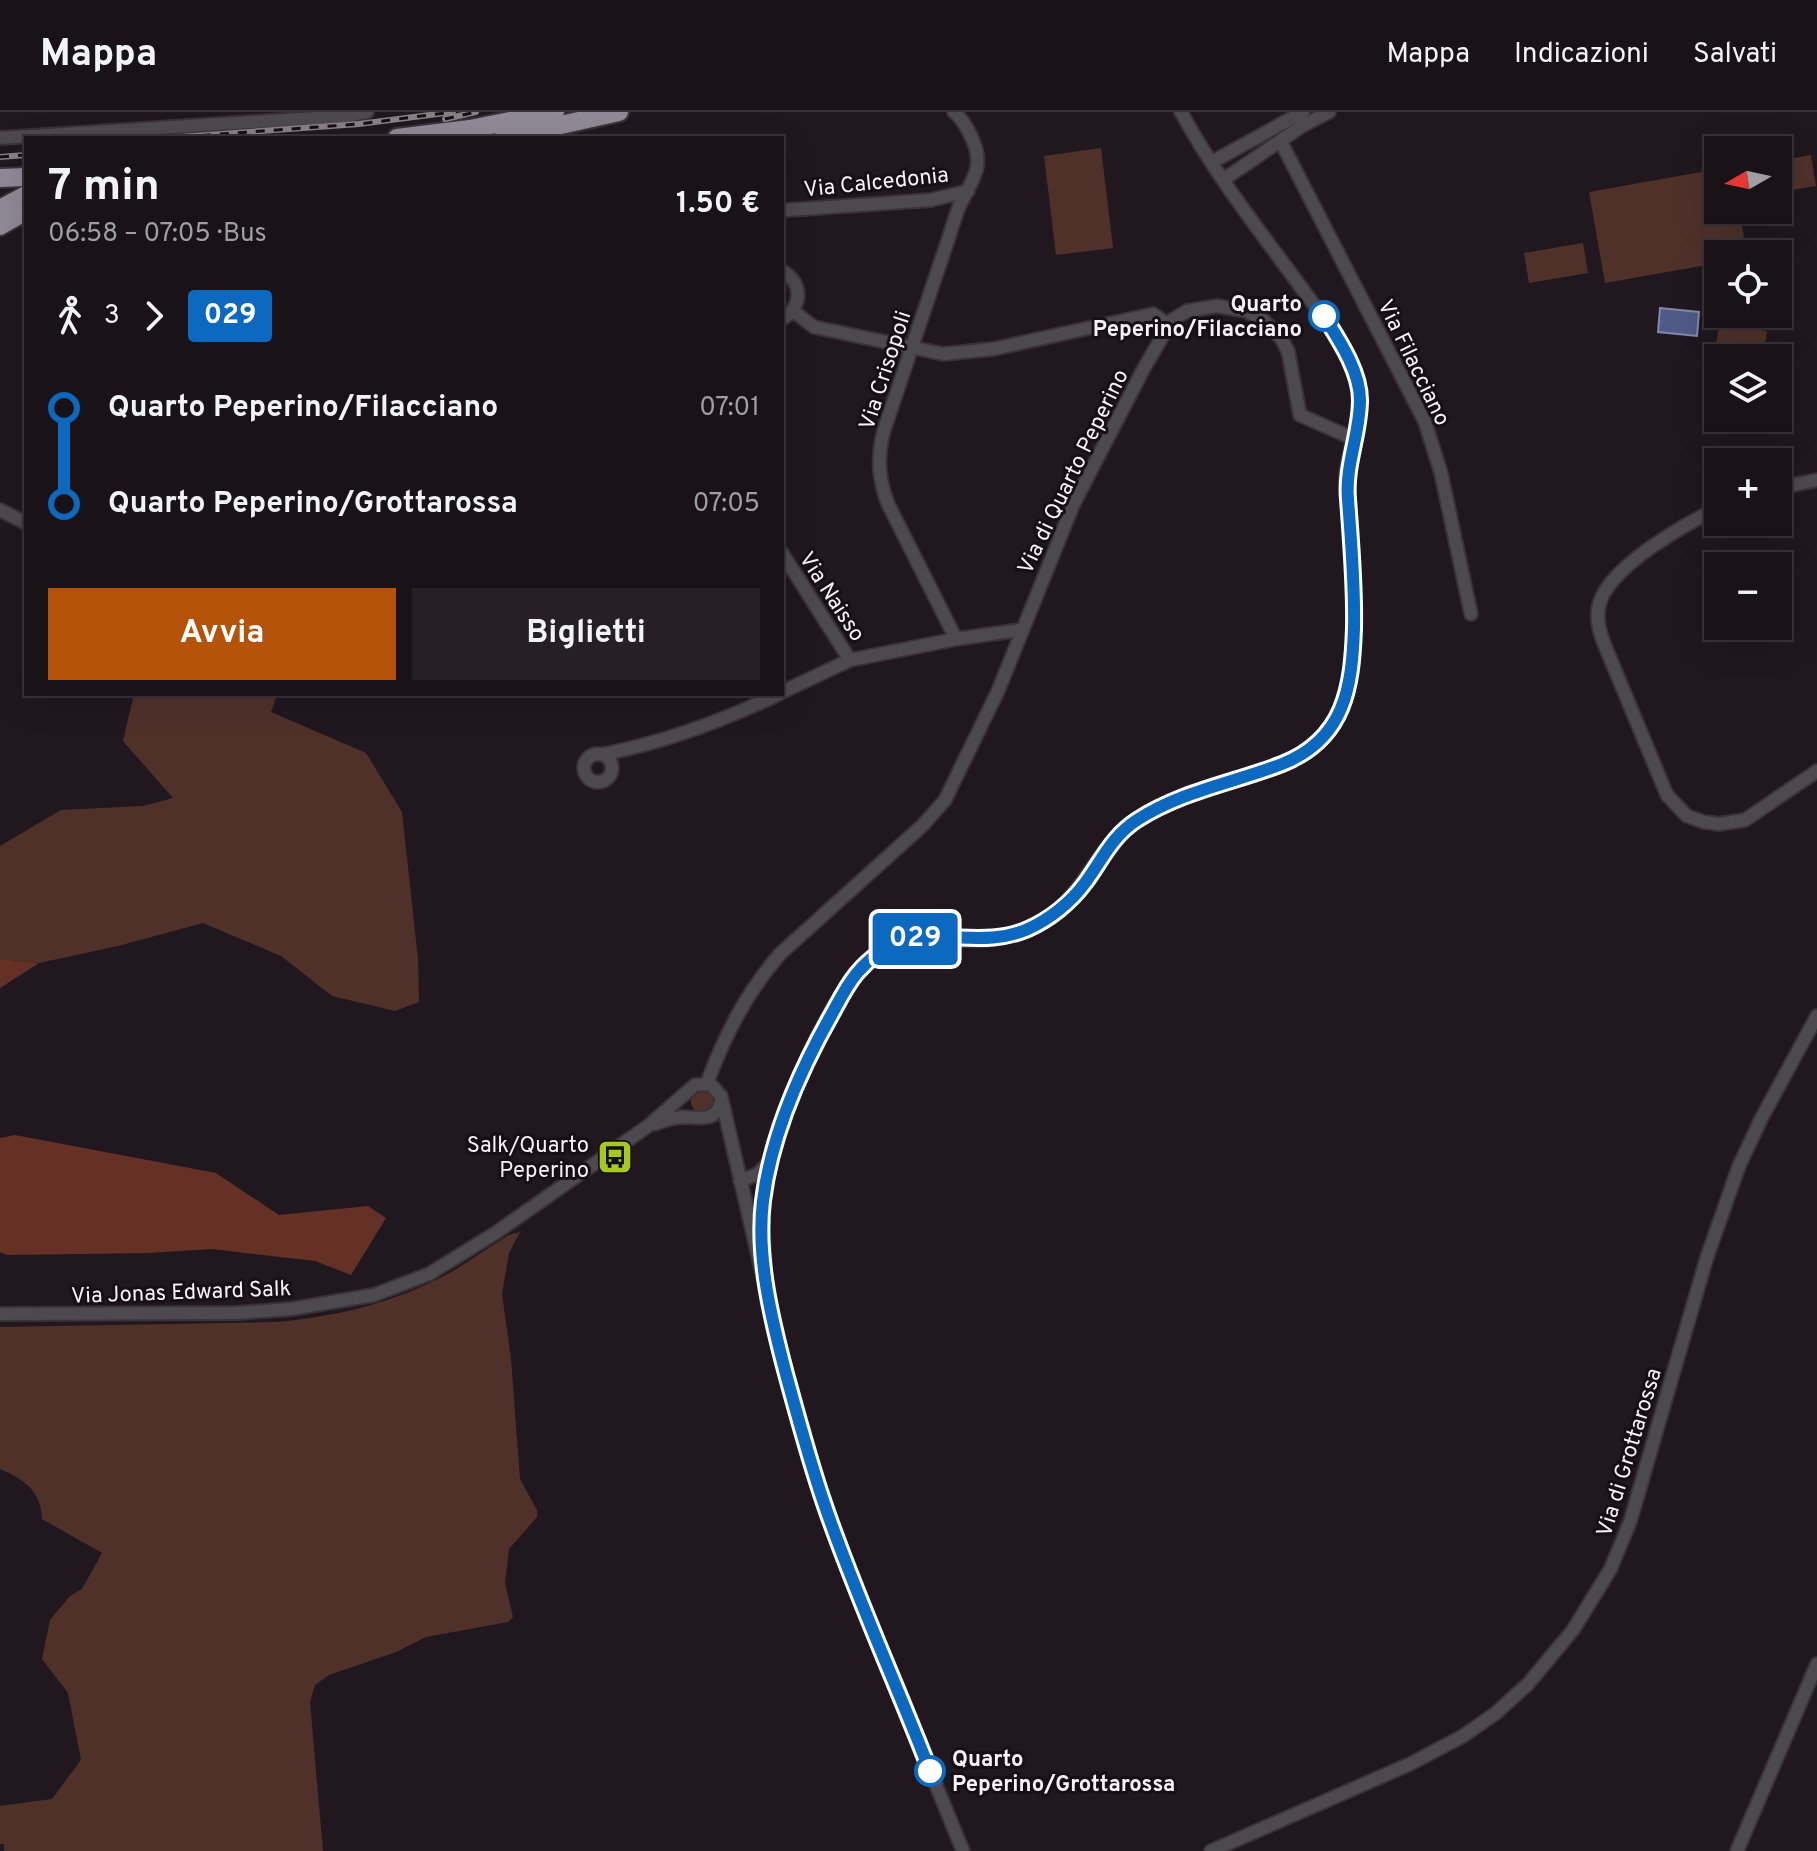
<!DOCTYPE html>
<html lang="it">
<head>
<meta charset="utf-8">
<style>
  :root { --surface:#191217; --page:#262024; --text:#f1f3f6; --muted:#9f9ea1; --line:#373236; --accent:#b45309 }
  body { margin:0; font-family:Overpass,sans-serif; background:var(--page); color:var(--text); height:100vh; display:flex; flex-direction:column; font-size:30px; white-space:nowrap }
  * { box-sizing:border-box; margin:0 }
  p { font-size:26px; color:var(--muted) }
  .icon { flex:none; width:44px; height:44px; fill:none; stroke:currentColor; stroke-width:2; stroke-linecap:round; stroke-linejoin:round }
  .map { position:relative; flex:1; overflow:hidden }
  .sheet { position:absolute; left:24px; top:24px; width:760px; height:560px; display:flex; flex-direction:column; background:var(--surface); border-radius:0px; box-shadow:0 8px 32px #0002,0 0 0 2px var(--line) }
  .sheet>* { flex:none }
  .badge { padding:0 16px; border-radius:6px; font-size:28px; line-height:52px }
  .needle { width:52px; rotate:261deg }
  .fabs { position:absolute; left:1704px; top:24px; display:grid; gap:16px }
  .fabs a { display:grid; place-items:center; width:88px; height:88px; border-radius:0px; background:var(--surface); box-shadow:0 8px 32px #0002,0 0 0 2px var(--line); font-size:40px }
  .map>.badge { position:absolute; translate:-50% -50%; box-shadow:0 0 0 4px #fff }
  .legs { display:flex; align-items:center; gap:12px; height:88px; padding:0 24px; font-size:26px }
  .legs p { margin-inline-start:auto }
  .overview { display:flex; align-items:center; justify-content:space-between; height:136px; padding:0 24px }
  h1 { font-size:44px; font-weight:700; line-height:60px }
  .button { display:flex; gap:16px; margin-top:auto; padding:16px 24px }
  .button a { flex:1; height:92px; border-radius:0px; background:var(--accent); color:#fff; font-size:32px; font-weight:700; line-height:92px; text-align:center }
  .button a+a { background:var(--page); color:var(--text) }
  ul { padding:0 24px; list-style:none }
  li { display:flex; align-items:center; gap:28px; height:96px; font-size:30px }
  li i { display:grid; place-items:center; width:12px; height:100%; margin:0 10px; background:currentColor }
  li i::after { content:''; width:20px; height:20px; margin:-10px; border:6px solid; border-radius:50%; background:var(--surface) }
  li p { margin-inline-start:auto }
  li:first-child i { background:linear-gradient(#0000 50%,currentColor 0) }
  li:last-child i { background:linear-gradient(currentColor 50%,#0000 0) }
  header { display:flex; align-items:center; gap:48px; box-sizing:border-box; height:112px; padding:0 40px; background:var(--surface); border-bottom:2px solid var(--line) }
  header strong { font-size:38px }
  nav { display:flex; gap:44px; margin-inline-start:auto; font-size:28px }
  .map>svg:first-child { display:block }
</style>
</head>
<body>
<header>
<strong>Mappa</strong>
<nav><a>Mappa</a><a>Indicazioni</a><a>Salvati</a></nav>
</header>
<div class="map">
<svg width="1817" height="1739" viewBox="0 0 1817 1739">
  <rect width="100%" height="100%" fill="#21181f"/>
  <!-- green -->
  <g fill="#4f312a">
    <path d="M1101 36 1113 136 1056 143 1044 44Z"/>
    <path d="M1811 43 1816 74 1778 80V49Z"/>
    <path d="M1718 57V98H1739L1747 142H1718V151L1605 171 1589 80Z"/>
    <path d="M1583 131 1588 161 1529 171 1524 141Z"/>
    <path d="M1719 212 1767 219 1763 246 1715 241Z"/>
    <path d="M134 582H277L271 600 366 641 402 700 418 847 419 890 395 899 332 884 281 844 203 811 118 834 39 851 0 847V734L61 698 143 694 173 686 123 629Z"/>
    <circle cx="703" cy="989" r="12"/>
    <path d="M520 1120 509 1141 502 1182 511 1247 520 1367 537 1398V1405L509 1437 505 1471 513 1505 508 1510 426 1525 396 1540 329 1563 315 1573 310 1590 323 1739H4V1732H0V1694L52 1687 81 1648 68 1581 42 1547 50 1508 70 1484 82 1477 102 1441 42 1407C41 1379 24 1367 0 1357V1215L277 1210C332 1205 384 1193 434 1169 460 1157 484 1138 509 1123Z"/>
  </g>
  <!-- forest -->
  <g fill="#653127">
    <path d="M0 847 39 851 0 876Z"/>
    <path d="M15 1023 216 1061 279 1103 368 1094 386 1106 351 1163 315 1149 212 1137 148 1141 7 1143 0 1140V1026Z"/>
  </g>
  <!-- water -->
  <path fill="#4f5a89" stroke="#8288aa" stroke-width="2" d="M1660 196 1699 200 1697 224 1658 220Z"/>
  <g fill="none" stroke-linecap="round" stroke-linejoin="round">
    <!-- minor casing -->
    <g stroke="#3b3239" stroke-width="16">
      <g id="minor">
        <path d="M954 0C961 6 965 12 969 20 987 54 973 65 959 95 955 105 952 115 949 125L884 318C877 345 878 366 888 392L956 527"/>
        <path d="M0 26 348 4 367 0"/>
        <path d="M1281 30 1425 310 1441 361 1471 502"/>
        <path d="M1212 50 1303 0"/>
        <path d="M1223 68 1302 14 1329 0"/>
        <path d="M788 98 931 88 968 79"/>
        <path d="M782 159C803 170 803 195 782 207"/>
        <path d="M793 199 814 215 943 242 993 237 1153 202 1169 213"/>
        <path d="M1778 376 1817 368"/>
        <path d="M1718 396C1684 413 1616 451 1601 487 1595 501 1598 515 1603 529L1667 683 1687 704 1704 710 1719 712 1745 708 1817 659"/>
        <path d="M0 398 26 411"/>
        <path d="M782 441 850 548"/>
        <path d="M782 580 850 548 956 527 1020 518"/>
        <circle cx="598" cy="656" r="14"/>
        <path d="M604 642C666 630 722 609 779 582"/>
        <path d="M707 971C725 923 746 881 780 842L923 713 945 688 998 579 1074 391 1144 256 1172 208 1187 199 1217 194 1247 199 1264 209 1281 226 1288 239 1300 303 1354 327"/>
        <path d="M655 1012C664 1008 672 1006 682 1005 699 1005 717 1011 721 989"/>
        <path d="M740 1069 758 1062 771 1048"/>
        <path d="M765 1153C764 1130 760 1106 764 1083 776 1016 827 864 892 834 923 820 952 830 984 828 999 827 1016 822 1029 816 1085 792 1092 736 1137 708 1182 679 1232 671 1281 652 1346 627 1352 572 1354 512 1355 473 1352 434 1348 395 1347 385 1345 374 1346 364 1349 331 1367 298 1356 265 1343 227 1317 198 1295 167 1255 113 1213 59 1181 0"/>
        <path d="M0 1202 237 1201 291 1197 374 1183 429 1162 497 1120 648 1014 695 973 710 972 721 984 778 1230 823 1390 849 1460 963 1739"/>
        <path d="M1211 1739 1410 1652 1463 1624 1496 1601 1528 1572 1573 1518 1610 1458 1630 1410 1707 1145 1739 1054 1762 1005 1817 904"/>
        <path d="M1737 1739 1817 1552"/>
      </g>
    </g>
    <!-- highway casing -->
    <g stroke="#3b3239" stroke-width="22">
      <g id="highway">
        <path d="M397 26 470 17 555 0"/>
        <path d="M503 26 619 0"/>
        <path d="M0 66 26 65"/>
        <path d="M0 97 26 83"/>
        <path d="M0 114 26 99"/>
      </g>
    </g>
    <!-- minor -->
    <use href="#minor" stroke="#4c4a4f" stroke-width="12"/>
    <!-- highway -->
    <use href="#highway" stroke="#8f8a96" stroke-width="18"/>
    <!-- rail casing -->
    <g stroke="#888086" stroke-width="6">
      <g id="rail">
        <path d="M445 7 476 0"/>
        <path d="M166 26 359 12 453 0"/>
        <path d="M0 45 26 43"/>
      </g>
    </g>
    <!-- rail -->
    <use href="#rail" stroke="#170f16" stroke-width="3" stroke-dasharray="9" stroke-linecap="butt"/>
  </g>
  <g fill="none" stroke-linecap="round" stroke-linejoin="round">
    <!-- line-1 casing -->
    <g stroke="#fff" stroke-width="18">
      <path id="line-1" d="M930 1659C896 1571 856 1484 825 1394 810 1351 798 1306 786 1262 772 1209 756 1145 763 1089 771 1023 800 958 833 900 840 887 847 873 857 861 868 848 884 836 901 830 944 817 984 836 1028 817 1050 807 1071 790 1085 771 1102 748 1112 724 1137 708 1182 679 1233 671 1282 652 1345 627 1352 575 1354 516 1355 473 1351 430 1348 387 1345 353 1360 322 1360 288 1360 259 1339 228 1324 204"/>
    </g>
    <!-- line-1 -->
    <use href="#line-1" stroke="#0c69bf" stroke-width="12"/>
  </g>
  <!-- icons -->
  <defs>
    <g id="bus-square" transform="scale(1.8)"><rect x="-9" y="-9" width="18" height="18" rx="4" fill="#a6c820" stroke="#170f16"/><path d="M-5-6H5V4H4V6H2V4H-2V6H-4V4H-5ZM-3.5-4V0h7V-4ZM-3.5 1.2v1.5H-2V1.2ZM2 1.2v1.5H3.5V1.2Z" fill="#111"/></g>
  </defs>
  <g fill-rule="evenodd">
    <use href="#bus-square" x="615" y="1045"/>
  </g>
  <!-- markers -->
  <g fill="#fff" stroke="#0c69bf" stroke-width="4">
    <circle cx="1324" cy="204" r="14"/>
    <circle cx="930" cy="1659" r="14"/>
  </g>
  <g text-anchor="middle" stroke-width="6" stroke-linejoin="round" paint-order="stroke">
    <!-- street labels -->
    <g font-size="22" fill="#f9f3f8" stroke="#170f16">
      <text transform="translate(876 69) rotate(-6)" y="8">Via Calcedonia</text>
      <text transform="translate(1415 250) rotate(64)" y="8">Via Filacciano</text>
      <text transform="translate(884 258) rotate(-72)" y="8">Via Crisopoli</text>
      <text transform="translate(1072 359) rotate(-64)" y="8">Via di Quarto Peperino</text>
      <text transform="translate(833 484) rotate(57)" y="8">Via Naisso</text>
      <text transform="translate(181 1179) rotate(-2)" y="8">Via Jonas Edward Salk</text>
      <text transform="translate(1628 1340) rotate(-73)" y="8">Via di Grottarossa</text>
    </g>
    <!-- stop labels -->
    <g font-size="22" font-weight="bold" fill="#f9f3f8" stroke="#170f16" text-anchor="end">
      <text x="1302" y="199">Quarto<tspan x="1302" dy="25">Peperino/Filacciano</tspan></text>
      <text x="952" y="1654" text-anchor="start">Quarto<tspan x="952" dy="25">Peperino/Grottarossa</tspan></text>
    </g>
    <!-- poi labels -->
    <g font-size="22" fill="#f9f3f8" stroke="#170f16" text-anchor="end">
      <text x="589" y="1040">Salk/Quarto<tspan x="589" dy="25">Peperino</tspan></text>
    </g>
  </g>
</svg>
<div class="fabs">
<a><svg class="needle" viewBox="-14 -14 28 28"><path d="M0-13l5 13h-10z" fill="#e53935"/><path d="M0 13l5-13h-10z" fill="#9f9ea1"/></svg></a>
<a><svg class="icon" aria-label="locate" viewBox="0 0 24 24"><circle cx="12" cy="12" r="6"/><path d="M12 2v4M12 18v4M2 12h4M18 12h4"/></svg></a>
<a><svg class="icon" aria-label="layers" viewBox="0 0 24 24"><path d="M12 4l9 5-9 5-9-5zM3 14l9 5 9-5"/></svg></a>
<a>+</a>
<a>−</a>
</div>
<b class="badge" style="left:915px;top:827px;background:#0c69bf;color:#fff">029</b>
<section class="sheet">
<div class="overview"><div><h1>7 min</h1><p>06:58 – 07:05 · Bus</p></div><b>1.50 €</b></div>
<div class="legs"><svg class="icon" aria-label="walk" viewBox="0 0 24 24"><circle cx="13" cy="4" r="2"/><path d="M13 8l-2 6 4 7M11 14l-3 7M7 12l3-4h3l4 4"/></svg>3<svg class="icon" aria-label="forward" viewBox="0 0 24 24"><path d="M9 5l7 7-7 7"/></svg><b class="badge" style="background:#0c69bf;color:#fff">029</b></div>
<ul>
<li><i style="color:#0c69bf"></i><b>Quarto Peperino/Filacciano</b><p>07:01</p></li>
<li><i style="color:#0c69bf"></i><b>Quarto Peperino/Grottarossa</b><p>07:05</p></li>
</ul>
<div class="button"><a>Avvia</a><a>Biglietti</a></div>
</section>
</div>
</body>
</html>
